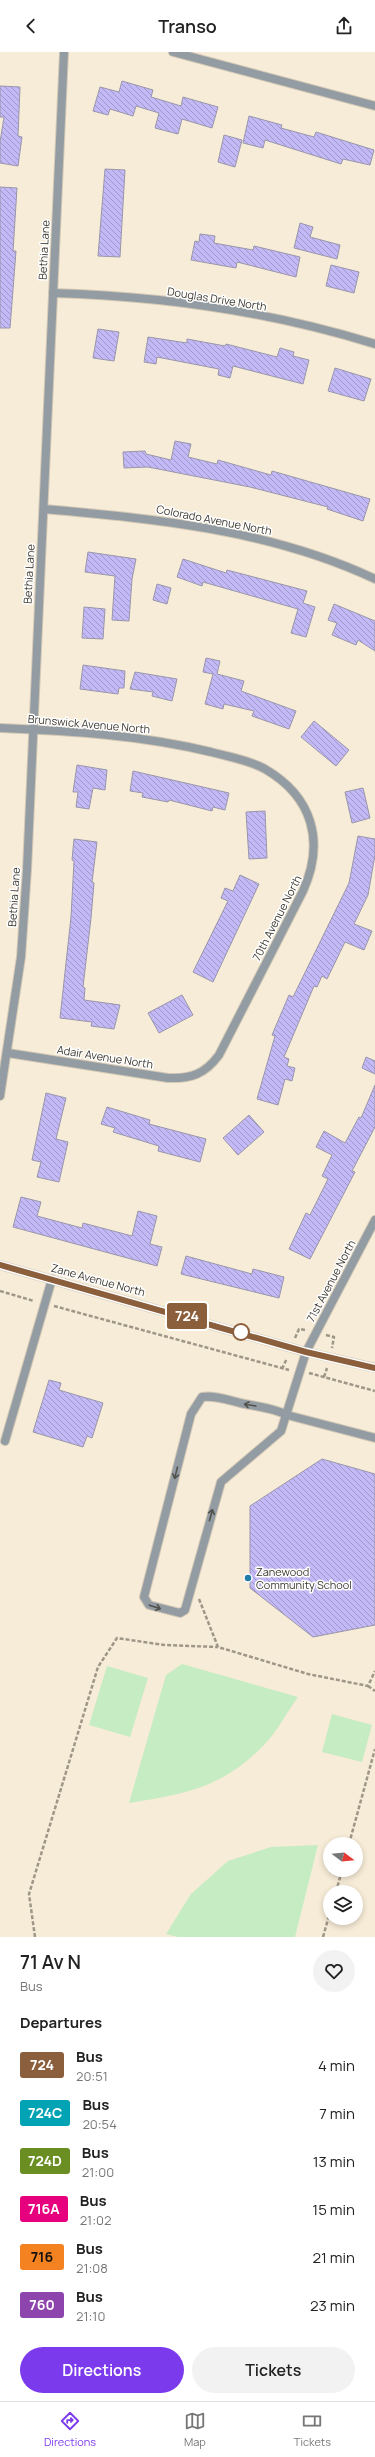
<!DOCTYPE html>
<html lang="en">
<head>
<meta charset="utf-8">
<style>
  :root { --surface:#fff; --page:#f2f2f2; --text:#222; --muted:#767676; --line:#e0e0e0; --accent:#7c3aed }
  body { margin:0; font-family:Manrope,sans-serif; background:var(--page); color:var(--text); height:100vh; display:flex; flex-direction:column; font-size:15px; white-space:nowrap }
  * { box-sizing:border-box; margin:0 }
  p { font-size:13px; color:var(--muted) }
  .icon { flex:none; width:22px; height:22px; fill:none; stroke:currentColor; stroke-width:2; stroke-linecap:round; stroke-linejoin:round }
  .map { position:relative; height:1885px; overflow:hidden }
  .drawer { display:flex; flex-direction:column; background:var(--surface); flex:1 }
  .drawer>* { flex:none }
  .badge { padding:0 8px; border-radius:3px; font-size:14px; line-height:26px }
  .needle { width:26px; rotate:106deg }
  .tools { position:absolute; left:323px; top:1785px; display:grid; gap:8px }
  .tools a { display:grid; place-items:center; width:40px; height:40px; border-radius:50%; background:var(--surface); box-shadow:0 2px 6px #0003; font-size:20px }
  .map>.badge { position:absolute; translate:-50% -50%; box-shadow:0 0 0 2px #fff }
  h2 { padding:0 20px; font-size:15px; line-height:36px }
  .round { display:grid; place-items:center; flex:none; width:42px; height:42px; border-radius:21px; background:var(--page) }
  .summary { display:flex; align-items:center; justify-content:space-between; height:68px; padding:0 20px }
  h1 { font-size:19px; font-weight:600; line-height:30px }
  .cta { display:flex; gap:8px; margin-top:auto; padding:8px 20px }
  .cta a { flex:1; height:46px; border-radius:24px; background:var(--accent); color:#fff; font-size:16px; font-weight:600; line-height:46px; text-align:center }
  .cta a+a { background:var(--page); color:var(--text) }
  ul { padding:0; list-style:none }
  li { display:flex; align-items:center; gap:12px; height:48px; padding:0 20px }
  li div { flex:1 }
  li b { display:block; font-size:15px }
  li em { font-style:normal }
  li .badge { min-width:44px; font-weight:700; text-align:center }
  header { display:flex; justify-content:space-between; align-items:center; height:52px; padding:0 20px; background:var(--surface); font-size:18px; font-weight:600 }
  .dock { display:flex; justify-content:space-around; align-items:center; height:56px; border-top:1px solid var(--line); background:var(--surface); font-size:11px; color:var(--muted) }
  .dock a { display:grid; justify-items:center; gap:2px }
  .dock .on { color:var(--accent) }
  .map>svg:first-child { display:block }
</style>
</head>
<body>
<header><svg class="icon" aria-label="back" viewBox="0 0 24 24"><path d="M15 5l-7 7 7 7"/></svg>Transo<svg class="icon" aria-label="share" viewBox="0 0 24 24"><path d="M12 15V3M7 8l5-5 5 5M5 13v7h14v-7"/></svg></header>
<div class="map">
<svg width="375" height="1885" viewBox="0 0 375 1885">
  <defs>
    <pattern id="building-back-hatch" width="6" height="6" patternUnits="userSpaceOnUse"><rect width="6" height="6" fill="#c4b9f7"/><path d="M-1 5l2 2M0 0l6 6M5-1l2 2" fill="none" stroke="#a097c9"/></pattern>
  </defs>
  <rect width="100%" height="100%" fill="#f7ecd7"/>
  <!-- green -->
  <g fill="#c6ecc3">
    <path d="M182 1612 298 1645C287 1660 277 1680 264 1693 222 1736 185 1742 129 1751L166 1623Z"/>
    <path d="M107 1614 148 1626 130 1685 89 1673Z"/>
    <path d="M332 1662 372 1673 362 1710 322 1700Z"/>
    <path d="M318 1793 295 1885H178L166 1882 191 1842 228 1809 271 1795Z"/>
  </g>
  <!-- building -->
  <g fill="url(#building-back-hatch)" stroke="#9996aa">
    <path d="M122 29 153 38 151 45 181 54 183 45 218 55 212 76 182 67 178 82 155 76 159 61 136 54 133 64 110 57 108 63 93 59 100 35 119 40Z"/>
    <path d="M0 34 20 35 18 84 22 85 18 114 0 111V90L4 65H0Z"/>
    <path d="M249 64 282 73 281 76 314 85 316 80 374 98 370 113 343 107 341 112 265 88 263 96 243 91Z"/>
    <path d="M224 83 242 88 235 115 218 110Z"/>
    <path d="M105 117 125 118 120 205 98 204Z"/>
    <path d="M0 135 17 136 13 199H16L10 276H0Z"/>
    <path d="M300 171 313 175 310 185 340 193 337 207 294 196Z"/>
    <path d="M200 182 215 184 214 191 253 198 254 194 300 205 296 225 237 210 236 216 191 208 195 189 199 190Z"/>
    <path d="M331 213 359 220 354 241 326 234Z"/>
    <path d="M98 277 119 280 114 309 93 306Z"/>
    <path d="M148 285 187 291V287L225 294 226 292 277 305 280 296 294 300 293 304 309 308 303 332 233 314 230 326 218 323 219 317 157 305 156 312 144 310Z"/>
    <path d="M335 316 371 327 364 349 328 339Z"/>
    <path d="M175 389 191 392 188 405 217 412 218 408 271 423 272 419 370 447 363 469 327 457 328 455 250 435 148 415 124 416 123 400 145 399 146 402 171 408Z"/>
    <path d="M88 500 136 507 132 527 129 569 112 568 115 524 85 520Z"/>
    <path d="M183 507 226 521 227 518 307 539 303 551 315 555 306 585 291 581 298 557 203 530 202 534 177 525Z"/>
    <path d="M157 532 171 536 167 552 153 548Z"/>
    <path d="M334 552 375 569V599L358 588 356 593 332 583 337 571 328 568Z"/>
    <path d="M84 555 105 557 103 587 82 586Z"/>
    <path d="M206 606 220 609 217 622 244 629 241 639 296 659 289 677 252 664 254 659 224 652 223 657 205 652 213 622 203 620Z"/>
    <path d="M83 613 125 619 124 636H119L118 642 80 637Z"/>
    <path d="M135 620 177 627 172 649 152 644 153 640 130 637Z"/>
    <path d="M314 669 349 698 336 714 301 685Z"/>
    <path d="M77 713 107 718 105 738 93 736 89 757 76 755 78 740H73Z"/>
    <path d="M133 719 229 741 225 758 213 755 212 759 169 748 168 750 142 745 143 741 130 739Z"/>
    <path d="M363 736 370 766 352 771 345 740Z"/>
    <path d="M265 759 267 806 249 807 246 760Z"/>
    <path d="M358 784 375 787V803L368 843 354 872 372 879 364 898 345 890 327 927 322 924 317 935 314 934 284 1005 289 1007 287 1014 295 1016 292 1029 285 1027 278 1053 257 1047 275 984 272 983 289 943 293 945 349 831Z"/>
    <path d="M74 787 97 790 92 830 94 831 91 866 83 935 85 936 84 948 120 953 114 977 91 974 92 970 60 966 71 865 74 809 72 808Z"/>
    <path d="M240 823 259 832 213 930 193 920 228 849 221 846 225 836 233 839Z"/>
    <path d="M182 943 193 963 159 981 148 961Z"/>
    <path d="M366 1005 375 1009V1022L362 1016Z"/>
    <path d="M375 1033V1075L352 1119 355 1120 310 1207 289 1197 306 1161 310 1163 328 1127 322 1124 332 1103 316 1095 324 1079 345 1091 359 1065 361 1066Z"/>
    <path d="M46 1041 66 1046 56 1087 68 1090 59 1130 37 1125 41 1110 32 1108Z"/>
    <path d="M107 1055 150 1068 149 1072 206 1087 200 1110 158 1099 159 1094 113 1080 115 1076 101 1072Z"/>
    <path d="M249 1063 264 1080 238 1103 223 1086Z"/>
    <path d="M21 1145 41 1150 37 1164 82 1176 83 1171 132 1184 138 1159 157 1164 150 1192 162 1195 157 1214 13 1175Z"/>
    <path d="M186 1204 252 1222 253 1217 284 1225 279 1246 181 1222Z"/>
    <path d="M49 1328 61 1331 59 1338 103 1351 92 1386 87 1384 83 1395 33 1380Z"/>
    <path d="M322 1407 375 1422V1573L313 1585 250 1536V1454Z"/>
  </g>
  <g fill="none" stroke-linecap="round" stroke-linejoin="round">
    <!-- lane casing -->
    <g stroke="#d2c8b6" stroke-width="10">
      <g id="lane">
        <path d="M306 1300 281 1379 221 1430 185 1558 180 1561 149 1553 144 1545 191 1362 202 1345C217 1343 230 1349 245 1352 260 1355 273 1356 287 1363L375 1386"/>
        <path d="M5 1389 52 1227"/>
      </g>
    </g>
    <!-- street casing -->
    <g stroke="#d2c8b6" stroke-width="10">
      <g id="street">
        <path d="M173 0 375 54"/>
        <path d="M53 241C161 244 272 260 375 292"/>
        <path d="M44 457C157 467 271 478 375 527"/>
        <path d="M0 676C71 679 141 683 211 700 229 705 249 708 265 717 313 745 325 790 303 839L219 1003C205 1022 191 1027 168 1026L8 1001"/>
        <path d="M0 1044 21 905 27 818 64 0"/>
        <path d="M306 1300 375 1168"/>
      </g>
    </g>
    <!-- secondary casing -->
    <g stroke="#d2c8b6" stroke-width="10">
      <path id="secondary" d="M0 1213 306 1300 375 1316"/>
    </g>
    <!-- path -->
    <g stroke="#9e9788" stroke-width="2.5" stroke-dasharray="4 2" stroke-linecap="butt">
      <path d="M0 1239 34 1249"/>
      <path d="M54 1254 289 1318"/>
      <path d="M326 1283 334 1285 332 1296"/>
      <path d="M295 1286 299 1277 305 1278"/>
      <path d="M282 1317 287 1306"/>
      <path d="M309 1321 375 1339"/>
      <path d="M324 1325 327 1316"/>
      <path d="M199 1547 218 1595 308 1622 368 1634 375 1619"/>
      <path d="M368 1634 375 1639"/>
      <path d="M349 1792 375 1697"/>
      <path d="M336 1840 342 1818"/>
      <path d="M35 1885 29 1842 98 1615 117 1586 164 1593 218 1595"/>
      <path d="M323 1885 330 1860"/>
    </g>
    <!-- lane -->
    <use href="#lane" stroke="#939ca2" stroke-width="8"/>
    <!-- street -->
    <use href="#street" stroke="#939ca2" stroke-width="8"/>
    <!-- secondary -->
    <use href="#secondary" stroke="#69747e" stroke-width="8"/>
  </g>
  <!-- one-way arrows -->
  <defs><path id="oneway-shaft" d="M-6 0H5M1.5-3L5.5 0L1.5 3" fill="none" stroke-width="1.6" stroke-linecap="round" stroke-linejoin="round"/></defs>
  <g stroke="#52524d">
    <use href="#oneway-shaft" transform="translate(250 1353) rotate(-171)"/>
    <use href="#oneway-shaft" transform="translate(176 1421) rotate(104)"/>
    <use href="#oneway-shaft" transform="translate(211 1463) rotate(-75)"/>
    <use href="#oneway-shaft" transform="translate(155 1555) rotate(18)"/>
  </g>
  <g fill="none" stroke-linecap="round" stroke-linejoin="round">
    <!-- line casing -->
    <g stroke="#fff" stroke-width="9">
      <path id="line" d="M0 1213 306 1300 375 1316"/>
    </g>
    <!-- line -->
    <use href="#line" stroke="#8b5e3c" stroke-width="6"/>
  </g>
  <!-- markers -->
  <circle fill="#fff" stroke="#8b5e3c" stroke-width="2" cx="241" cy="1280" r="8"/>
  <circle fill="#207ca9" stroke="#fff" stroke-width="1.5" cx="248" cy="1526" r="4"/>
  <g text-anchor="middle" stroke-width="3" stroke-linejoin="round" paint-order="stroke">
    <!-- street labels -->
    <g font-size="11" fill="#3d3931" stroke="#fff">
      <text transform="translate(44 198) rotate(-87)" y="4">Bethia Lane</text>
      <text transform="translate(217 247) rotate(9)" y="4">Douglas Drive North</text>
      <text transform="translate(214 468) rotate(11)" y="4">Colorado Avenue North</text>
      <text transform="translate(29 522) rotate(-87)" y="4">Bethia Lane</text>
      <text transform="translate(89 672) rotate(5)" y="4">Brunswick Avenue North</text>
      <text transform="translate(14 845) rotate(-86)" y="4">Bethia Lane</text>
      <text transform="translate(277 866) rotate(-63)" y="4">70th Avenue North</text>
      <text transform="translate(105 1005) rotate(9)" y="4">Adair Avenue North</text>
      <text transform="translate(98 1228) rotate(15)" y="4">Zane Avenue North</text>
      <text transform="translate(331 1229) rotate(-62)" y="4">71st Avenue North</text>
    </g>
    <!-- poi labels -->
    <g font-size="11" fill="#3d3931" stroke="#fff" text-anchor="start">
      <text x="256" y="1524">Zanewood<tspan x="256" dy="13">Community School</tspan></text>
    </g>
  </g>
</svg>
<div class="tools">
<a><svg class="needle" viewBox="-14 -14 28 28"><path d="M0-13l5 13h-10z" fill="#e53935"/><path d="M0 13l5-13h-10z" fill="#767676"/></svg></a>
<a><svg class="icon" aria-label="layers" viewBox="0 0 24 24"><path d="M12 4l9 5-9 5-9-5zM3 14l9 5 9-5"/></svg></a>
</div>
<b class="badge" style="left:187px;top:1264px;background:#8b5e3c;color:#fff">724</b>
</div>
<section class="drawer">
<div class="summary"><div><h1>71 Av N</h1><p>Bus</p></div><a class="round"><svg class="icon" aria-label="heart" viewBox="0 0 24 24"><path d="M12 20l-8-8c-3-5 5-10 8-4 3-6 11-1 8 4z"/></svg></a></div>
<h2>Departures</h2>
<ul>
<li><span class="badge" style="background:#8b5e3c;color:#fff">724</span><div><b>Bus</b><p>20:51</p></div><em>4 min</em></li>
<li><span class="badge" style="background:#00a3b4;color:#fff">724C</span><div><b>Bus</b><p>20:54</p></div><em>7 min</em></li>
<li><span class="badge" style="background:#6b8e23;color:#fff">724D</span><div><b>Bus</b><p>21:00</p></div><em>13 min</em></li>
<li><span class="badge" style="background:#e6007e;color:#fff">716A</span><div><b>Bus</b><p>21:02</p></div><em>15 min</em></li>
<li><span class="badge" style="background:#f58220;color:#111">716</span><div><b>Bus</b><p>21:08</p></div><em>21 min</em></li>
<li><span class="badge" style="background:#8e44ad;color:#fff">760</span><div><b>Bus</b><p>21:10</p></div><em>23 min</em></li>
</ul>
<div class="cta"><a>Directions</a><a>Tickets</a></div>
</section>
<nav class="dock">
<a class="on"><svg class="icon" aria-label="directions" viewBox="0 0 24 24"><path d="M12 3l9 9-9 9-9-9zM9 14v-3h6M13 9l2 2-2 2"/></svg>Directions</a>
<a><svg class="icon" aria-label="map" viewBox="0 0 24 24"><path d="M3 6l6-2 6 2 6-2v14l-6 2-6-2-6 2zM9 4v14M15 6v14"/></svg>Map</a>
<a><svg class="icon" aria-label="tickets" viewBox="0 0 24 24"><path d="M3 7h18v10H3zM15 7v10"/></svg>Tickets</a>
</nav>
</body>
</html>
